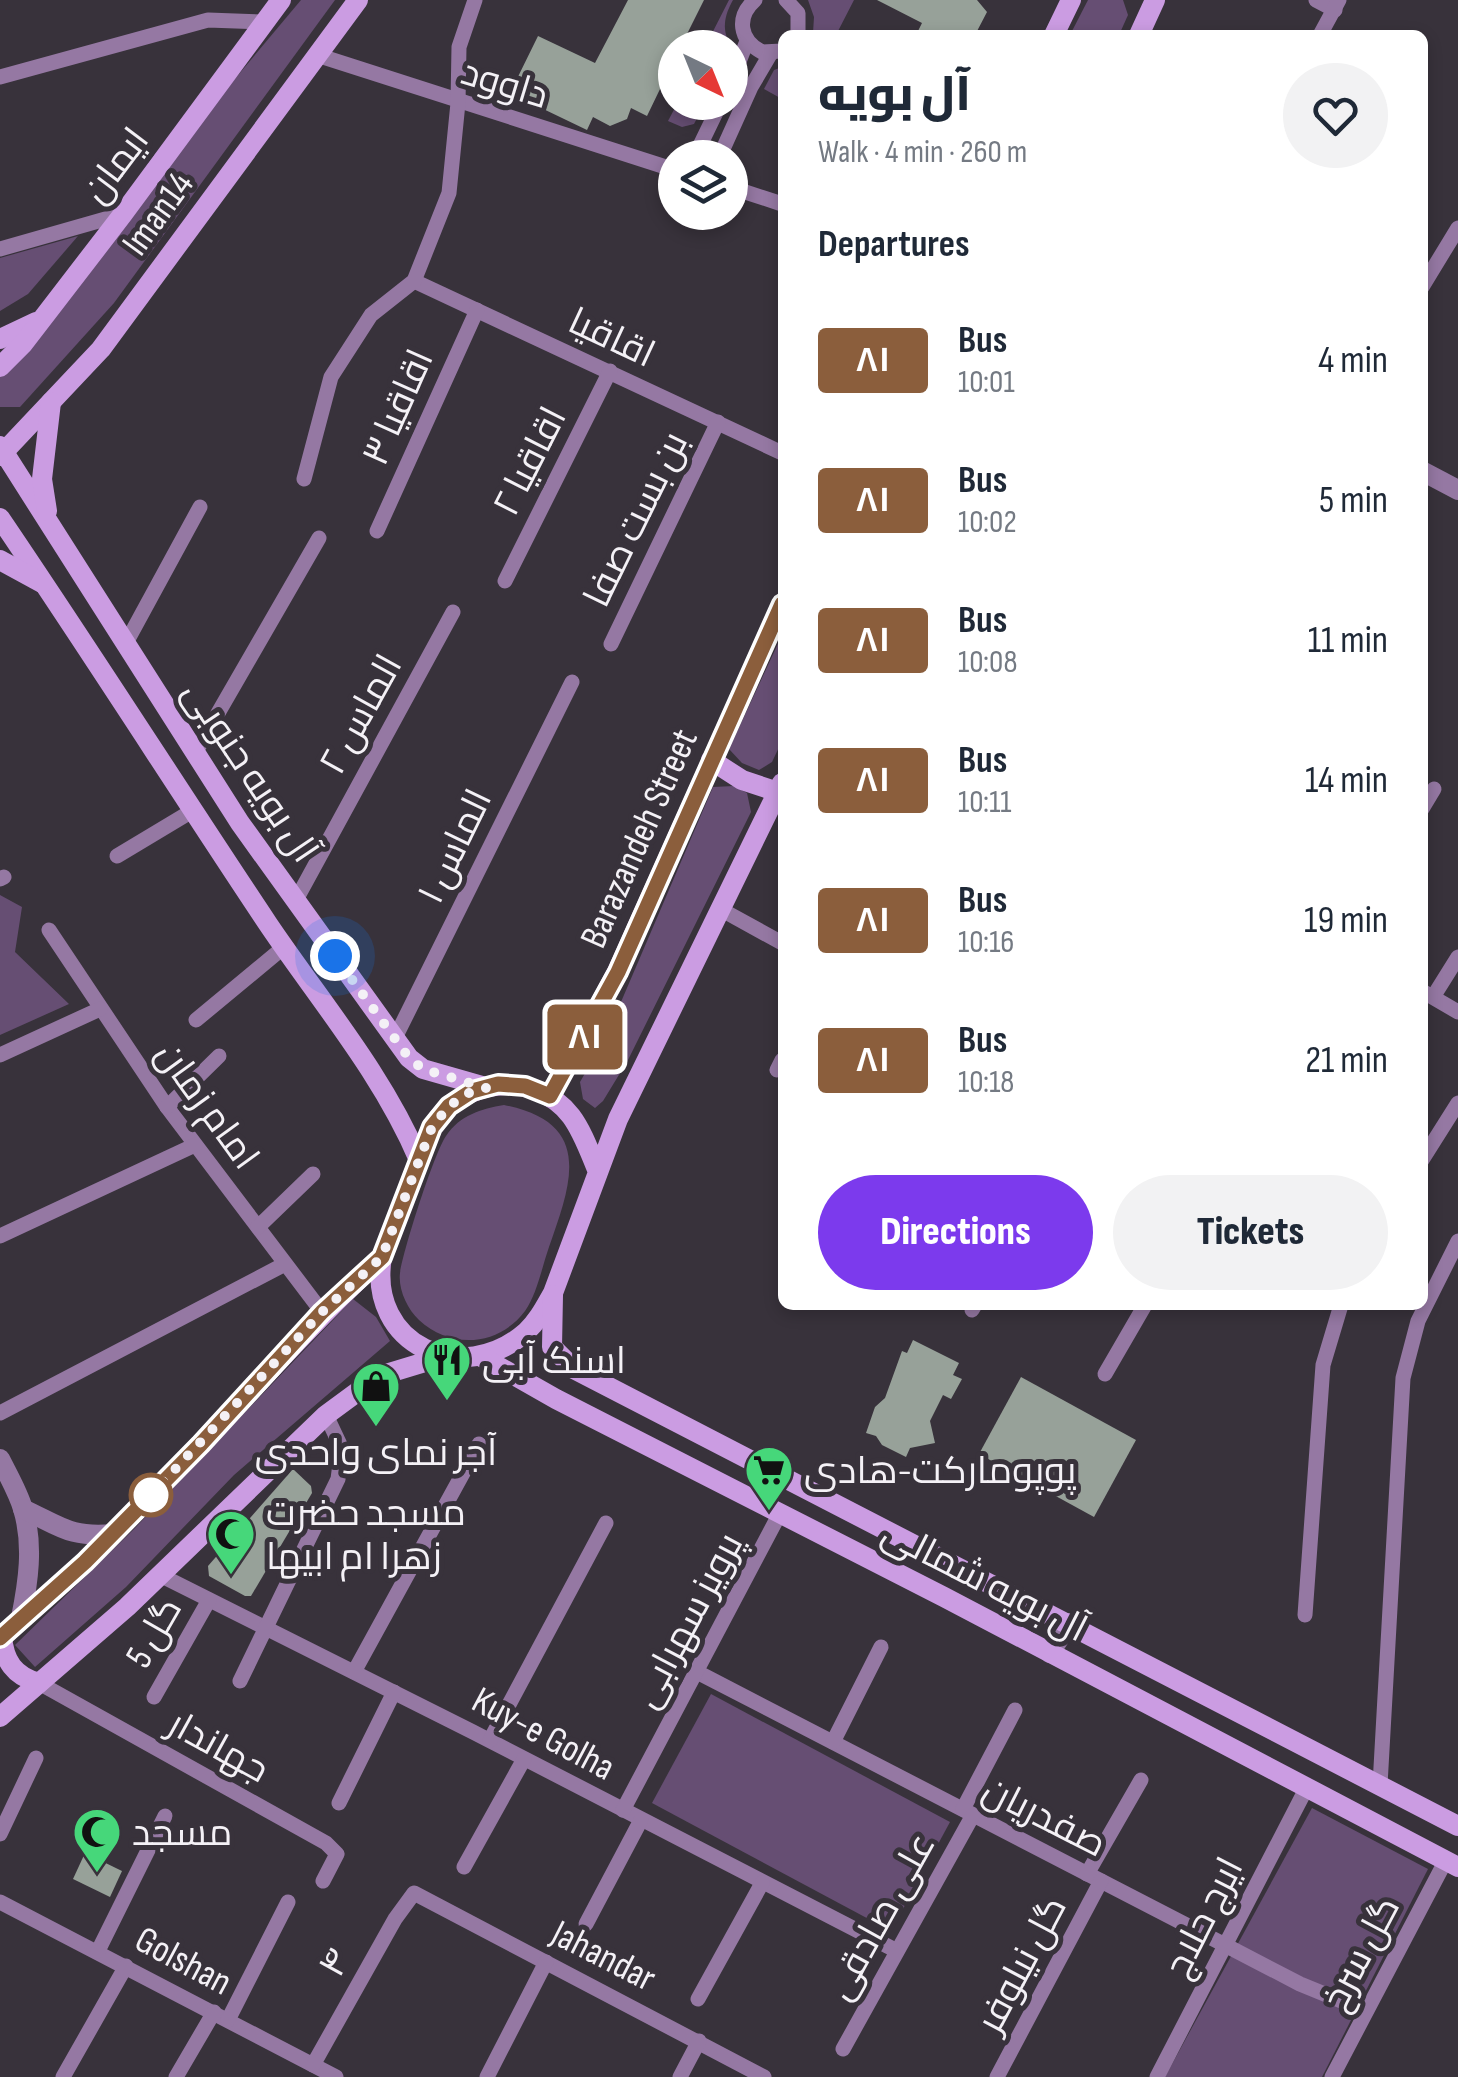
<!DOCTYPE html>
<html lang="en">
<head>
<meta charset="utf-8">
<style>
  :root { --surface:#fff; --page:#f2f2f3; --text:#1f2937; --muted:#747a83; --accent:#7c3aed }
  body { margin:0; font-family:"Sofia Sans Condensed",Cairo,sans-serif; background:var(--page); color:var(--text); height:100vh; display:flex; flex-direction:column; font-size:38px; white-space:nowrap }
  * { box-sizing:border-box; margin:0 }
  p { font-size:32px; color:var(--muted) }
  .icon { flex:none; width:55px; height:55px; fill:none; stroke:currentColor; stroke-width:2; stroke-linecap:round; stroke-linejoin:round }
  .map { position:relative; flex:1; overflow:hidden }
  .drawer { position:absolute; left:778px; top:30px; width:650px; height:1280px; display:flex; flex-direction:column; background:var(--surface); border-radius:15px; box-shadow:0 5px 15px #0003 }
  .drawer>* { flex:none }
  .badge { padding:0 20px; border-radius:8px; font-size:35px; line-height:65px }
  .needle { width:65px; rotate:137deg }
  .controls { position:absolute; left:658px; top:30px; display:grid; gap:20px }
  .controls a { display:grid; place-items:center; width:90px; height:90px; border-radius:50%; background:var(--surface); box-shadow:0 5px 15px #0003; font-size:50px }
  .you { position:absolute; width:50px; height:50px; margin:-25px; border:8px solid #fff; border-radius:50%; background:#1a73e8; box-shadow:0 0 0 15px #1a73e833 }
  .map>.badge { position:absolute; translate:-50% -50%; box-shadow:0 0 0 5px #fff }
  h2 { padding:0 40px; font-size:38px; line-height:90px }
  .round { display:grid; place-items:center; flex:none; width:105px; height:105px; border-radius:52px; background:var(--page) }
  .overview { display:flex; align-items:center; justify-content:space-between; height:170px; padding:0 40px }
  h1 { font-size:48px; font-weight:800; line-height:75px }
  .primary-button { display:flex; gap:20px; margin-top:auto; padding:20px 40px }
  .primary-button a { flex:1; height:115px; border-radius:60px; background:var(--accent); color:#fff; font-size:40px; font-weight:800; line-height:115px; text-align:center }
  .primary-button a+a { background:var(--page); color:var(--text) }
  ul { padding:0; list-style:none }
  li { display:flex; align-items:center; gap:30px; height:140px; padding:0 40px }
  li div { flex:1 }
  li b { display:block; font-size:38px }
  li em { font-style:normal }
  li .badge { min-width:110px; font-weight:700; text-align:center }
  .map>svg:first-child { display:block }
</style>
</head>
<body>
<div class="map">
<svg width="1458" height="2077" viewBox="0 0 1458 2077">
  <rect width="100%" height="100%" fill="#38323b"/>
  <!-- green -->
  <g fill="#664e73">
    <path d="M301 0H335L114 303 20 407H0V375L202 118Z"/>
    <path d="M729 0H733C724 16 721 31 732 47L730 52V48L705 47Z"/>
    <path d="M808 0H854L836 35 813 33 814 17Z"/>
    <path d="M1088 0H1123L1128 15 1119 35H1070Z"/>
    <path d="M782 67V99L764 89 774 70Z"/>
    <path d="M678 102 705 103 694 124 682 127 668 121Z"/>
    <path d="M78 236 28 294 0 311V258Z"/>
    <path d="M782 635V741L772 762 759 770 742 763 729 749Z"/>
    <path d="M734 786 747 793 751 812 628 1060 603 1101 595 1108 583 1099 580 1082 606 1037 713 787Z"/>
    <path d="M0 895 22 907 15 952 69 1004 0 1035Z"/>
    <path d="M504 1105C595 1123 571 1184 549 1247 542 1267 537 1294 525 1311 499 1346 451 1350 419 1320 407 1309 398 1289 400 1273 403 1251 434 1153 446 1136 460 1115 481 1109 504 1105Z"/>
    <path d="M353 1299 376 1317 390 1341 234 1475 126 1587 35 1667 15 1645 134 1529Z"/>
    <path d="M711 1694 950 1822 891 1931 652 1803Z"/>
    <path d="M1312 1808 1428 1869 1322 2077H1165Z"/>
  </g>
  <!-- building -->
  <g fill="#97a199">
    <path d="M628 0H704L680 48H675V58L647 116 631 108 627 119 610 126 593 117 587 130 510 93 538 36 595 63Z"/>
    <path d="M877 0H977L987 12 975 35H916L922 23Z"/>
    <path d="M913 1340 959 1363 953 1375 962 1379 951 1399 943 1395 930 1421 935 1443 910 1448 906 1457 882 1445 876 1436 866 1433 875 1407 885 1398 902 1351 907 1353Z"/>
    <path d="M1021 1377 1136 1440 1094 1517 979 1454Z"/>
    <path d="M293 1469 311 1486 312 1493 251 1596H245L209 1576 208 1566Z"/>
    <path d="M85 1853 122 1871 110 1897 73 1879Z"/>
  </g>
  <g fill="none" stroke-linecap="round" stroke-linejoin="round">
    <!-- minor -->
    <g stroke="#9578a3" stroke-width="15">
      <path d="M755 0C736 17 739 40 762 52L782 51"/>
      <path d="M786 0 798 13V35"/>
      <path d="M1316 0 1335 10"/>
      <path d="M1320 35 1339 0"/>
      <path d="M317 55 675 170"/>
      <path d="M0 77 208 20 264 22"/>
      <path d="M730 85 747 41"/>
      <path d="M694 158 721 102"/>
      <path d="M719 158 751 87 771 53"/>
      <path d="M730 187 782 204"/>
      <path d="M0 249 123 214"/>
      <path d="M414 281 782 453"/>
      <path d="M1422 287 1458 228"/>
      <path d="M304 479 331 377 371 315 414 281 449 193 458 103 459 47 475 0"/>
      <path d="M377 531 477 310"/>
      <path d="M505 581 610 371"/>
      <path d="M126 643 200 507"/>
      <path d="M611 644 718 422"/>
      <path d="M195 753 319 538"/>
      <path d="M1422 809 1434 789"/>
      <path d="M117 856 192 811"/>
      <path d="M0 879 4 877"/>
      <path d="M296 900 453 612"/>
      <path d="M722 910 782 943"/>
      <path d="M49 930 167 1107 322 1312"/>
      <path d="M1422 991 1458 1012"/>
      <path d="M1433 997 1458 957"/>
      <path d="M196 1020 284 947"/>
      <path d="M395 1038 572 682"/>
      <path d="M0 1055 100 1009"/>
      <path d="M777 1070 782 1060"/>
      <path d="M167 1107 219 1056"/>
      <path d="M1422 1160 1458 1103"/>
      <path d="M258 1227 313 1174"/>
      <path d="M0 1236 195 1145"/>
      <path d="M972 1310 975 1305"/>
      <path d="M1105 1374 1145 1305"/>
      <path d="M0 1413 285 1264"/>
      <path d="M160 1575 473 1732 897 1951"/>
      <path d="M1305 1615 1323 1365 1341 1305"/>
      <path d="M354 1672 479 1444"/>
      <path d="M697 1672 1225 1945 1300 1984 1366 2011"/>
      <path d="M240 1681 338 1479 342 1449 326 1415"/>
      <path d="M39 1683 326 1843 337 1854 323 1881"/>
      <path d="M154 1697 209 1600"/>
      <path d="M490 1740 606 1523"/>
      <path d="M833 1742 881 1647"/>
      <path d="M1380 1785 1403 1378 1418 1321 1458 1241"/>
      <path d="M339 1803 394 1692"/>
      <path d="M963 1809 1015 1710"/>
      <path d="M623 1810 780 1513"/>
      <path d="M0 1834 36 1758"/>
      <path d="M464 1867 524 1759"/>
      <path d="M1087 1874 1141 1780"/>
      <path d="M0 1902 336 2077"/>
      <path d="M586 1924 641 1820"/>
      <path d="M98 1951 165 1816"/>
      <path d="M698 1999 762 1883"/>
      <path d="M228 2020 288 1902"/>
      <path d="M843 2049 973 1815"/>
      <path d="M313 2065 395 1919 414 1893 764 2077"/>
      <path d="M63 2077 126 1966"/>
      <path d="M176 2077 214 2012"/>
      <path d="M487 2077 546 1962"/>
      <path d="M680 2077 699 2041"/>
      <path d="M997 2077 1101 1881"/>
      <path d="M1157 2077 1307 1787"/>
      <path d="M1332 2077 1446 1860"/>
    </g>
    <!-- tertiary -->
    <g stroke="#9578a3" stroke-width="20">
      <path d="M1422 471 1458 490"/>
      <path d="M0 1459C8 1475 18 1492 23 1509 34 1545 28 1583 21 1618"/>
      <path d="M23 1509C60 1526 70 1538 113 1534"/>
      <path d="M1050 1653 1069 1623"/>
    </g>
    <!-- secondary -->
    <g stroke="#cb9ce2" stroke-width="20">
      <path d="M1054 35 1071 0"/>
      <path d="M1139 35 1155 0"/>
      <path d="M0 339 36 322"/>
      <path d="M0 367 23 344 123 214 281 0"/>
      <path d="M0 446 240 823 409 1058 423 1069 486 1087"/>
      <path d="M0 456 101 349 358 0"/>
      <path d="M47 511 42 479 51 402"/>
      <path d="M0 518C91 652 178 789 268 924 320 1001 382 1073 419 1160"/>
      <path d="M0 560 42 583"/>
      <path d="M711 760 742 780 778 792"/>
      <path d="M550 1097 617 972 782 604"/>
      <path d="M598 1172C590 1153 583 1132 571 1116 535 1069 461 1078 432 1127 425 1139 421 1156 415 1170 404 1199 393 1228 382 1257 367 1345 462 1388 526 1332 538 1321 545 1307 553 1293L618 1119 782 783"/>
      <path d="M553 1295 552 1347 574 1369 1458 1826"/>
      <path d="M480 1356 556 1399 944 1597 1458 1867"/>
      <path d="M2 1636C4 1661 14 1676 39 1683"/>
      <path d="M0 1638C28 1611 58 1588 86 1561 188 1463 279 1354 382 1257"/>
      <path d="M0 1717 127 1607 326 1415 379 1376 445 1356"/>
    </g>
  </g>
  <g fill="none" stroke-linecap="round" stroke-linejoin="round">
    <!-- line casing -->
    <g stroke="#fff" stroke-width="22">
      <path id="line" d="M0 1638 85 1562 201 1444 322 1312 382 1257 432 1127 449 1106 472 1091 498 1084 525 1086 550 1096 618 972 782 604"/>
    </g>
    <!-- line -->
    <use href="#line" stroke="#8b5e3c" stroke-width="15"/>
    <!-- walk -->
    <path stroke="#f4f1f6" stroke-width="10" stroke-dasharray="0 18" d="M151 1495 322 1312 382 1257 432 1127 449 1106 472 1091 486 1088 423 1069 409 1058 335 956"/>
  </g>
  <!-- icons -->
  <defs>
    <g id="restaurant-pin" transform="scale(2.5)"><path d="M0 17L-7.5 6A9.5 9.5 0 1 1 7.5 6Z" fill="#46d77a" stroke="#38323b"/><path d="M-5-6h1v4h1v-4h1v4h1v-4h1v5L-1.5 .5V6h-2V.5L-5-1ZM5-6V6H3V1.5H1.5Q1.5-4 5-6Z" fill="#111"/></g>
    <g id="shop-pin" transform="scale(2.5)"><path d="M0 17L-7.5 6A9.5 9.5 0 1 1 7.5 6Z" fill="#46d77a" stroke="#38323b"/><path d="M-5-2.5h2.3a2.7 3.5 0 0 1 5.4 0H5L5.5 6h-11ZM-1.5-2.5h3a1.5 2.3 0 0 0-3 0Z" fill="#111"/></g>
    <g id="supermarket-pin" transform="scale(2.5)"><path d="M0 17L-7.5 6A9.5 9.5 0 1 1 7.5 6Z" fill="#46d77a" stroke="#38323b"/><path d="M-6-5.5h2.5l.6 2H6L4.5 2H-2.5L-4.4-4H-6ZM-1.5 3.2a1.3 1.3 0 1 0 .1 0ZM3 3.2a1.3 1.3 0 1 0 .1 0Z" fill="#111"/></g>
    <g id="mosque-pin" transform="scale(2.5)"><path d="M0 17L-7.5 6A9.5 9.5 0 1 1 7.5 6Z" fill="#46d77a" stroke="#38323b"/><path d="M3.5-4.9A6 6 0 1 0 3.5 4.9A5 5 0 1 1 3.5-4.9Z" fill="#111"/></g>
  </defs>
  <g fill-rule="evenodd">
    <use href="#restaurant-pin" x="447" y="1360"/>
    <use href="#shop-pin" x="376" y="1386"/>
    <use href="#supermarket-pin" x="769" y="1470"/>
    <use href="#mosque-pin" x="231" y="1534"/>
    <use href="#mosque-pin" x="97" y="1832"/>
  </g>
  <!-- markers -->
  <circle fill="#fff" stroke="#8b5e3c" stroke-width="5" cx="151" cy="1495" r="20"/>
  <g text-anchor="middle" stroke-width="10" stroke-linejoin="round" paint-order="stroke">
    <!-- street labels -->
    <g font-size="38" fill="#f4f1f6" stroke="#38323b">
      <text transform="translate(505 83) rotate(17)" y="13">داوود</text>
      <text transform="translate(115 165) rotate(-53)" y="13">ایمان</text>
      <text transform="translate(157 213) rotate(-54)" y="13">Iman14</text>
      <text transform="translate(612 337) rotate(25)" y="13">اقاقیا</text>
      <text transform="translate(397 407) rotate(-66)" y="13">اقاقیا ۳</text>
      <text transform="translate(529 461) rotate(-63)" y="13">اقاقیا ۲</text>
      <text transform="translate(635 519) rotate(-64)" y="13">بن بست صفا</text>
      <text transform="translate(360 714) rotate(-61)" y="13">الماس ۲</text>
      <text transform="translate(251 771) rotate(56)" y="13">آل بویه جنوبی</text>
      <text transform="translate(638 838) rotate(-66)" y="13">Barazandeh Street</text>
      <text transform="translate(454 846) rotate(-64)" y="13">الماس ۱</text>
      <text transform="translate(208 1105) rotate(54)" y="13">امام زمان</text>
      <text transform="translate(985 1580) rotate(27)" y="13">آل بویه شمالی</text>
      <text transform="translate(687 1620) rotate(-62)" y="13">پرویز سهرابی</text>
      <text transform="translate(153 1632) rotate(-60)" y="13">گل 5</text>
      <text transform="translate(544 1733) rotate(28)" y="13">Kuy-e Golha</text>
      <text transform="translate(219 1746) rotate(29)" y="13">جهاندار</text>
      <text transform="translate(1045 1816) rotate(27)" y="13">صفدریان</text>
      <text transform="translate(880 1916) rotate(-61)" y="13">علی صادقی</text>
      <text transform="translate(1203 1917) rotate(-63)" y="13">ایرج حلاج</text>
      <text transform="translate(1360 1953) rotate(-62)" y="13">گل سرخ</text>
      <text transform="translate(604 1955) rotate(27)" y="13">Jahandar</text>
      <text transform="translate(184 1960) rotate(28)" y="13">Golshan</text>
      <text transform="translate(334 1962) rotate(-61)" y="13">۴</text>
      <text transform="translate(1021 1964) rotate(-62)" y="13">گل نیلوفر</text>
    </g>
    <!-- poi labels -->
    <g font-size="38" fill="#f4f1f6" stroke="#38323b" text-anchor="start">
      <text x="482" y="1373">اسنک آبی</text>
      <text x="376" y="1465" text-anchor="middle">آجر نمای واحدی</text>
      <text x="804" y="1483">پوپومارکت-هادی</text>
      <text x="266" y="1525">مسجد حضرت<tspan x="266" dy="44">زهرا ام ابیها</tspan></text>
      <text x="132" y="1845">مسجد</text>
    </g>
  </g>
</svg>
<div class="controls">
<a><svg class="needle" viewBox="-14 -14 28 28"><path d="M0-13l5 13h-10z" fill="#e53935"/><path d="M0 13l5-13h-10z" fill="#747a83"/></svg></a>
<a><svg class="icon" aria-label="layers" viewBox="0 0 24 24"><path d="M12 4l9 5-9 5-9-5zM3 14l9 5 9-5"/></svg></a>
</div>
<div class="you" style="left:335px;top:956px"></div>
<b class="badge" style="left:585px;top:1037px;background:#8b5e3c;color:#fff">۸۱</b>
<section class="drawer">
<div class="overview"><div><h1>آل بویه</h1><p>Walk · 4 min · 260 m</p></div><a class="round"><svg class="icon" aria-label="heart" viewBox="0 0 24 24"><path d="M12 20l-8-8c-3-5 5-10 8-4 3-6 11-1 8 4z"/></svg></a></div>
<h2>Departures</h2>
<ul>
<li><span class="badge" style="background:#8b5e3c;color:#fff">۸۱</span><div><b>Bus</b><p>10:01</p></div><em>4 min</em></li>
<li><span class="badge" style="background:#8b5e3c;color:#fff">۸۱</span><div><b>Bus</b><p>10:02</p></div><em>5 min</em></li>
<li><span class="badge" style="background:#8b5e3c;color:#fff">۸۱</span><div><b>Bus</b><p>10:08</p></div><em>11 min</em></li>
<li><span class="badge" style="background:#8b5e3c;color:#fff">۸۱</span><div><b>Bus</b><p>10:11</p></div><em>14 min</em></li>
<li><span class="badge" style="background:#8b5e3c;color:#fff">۸۱</span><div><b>Bus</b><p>10:16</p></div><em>19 min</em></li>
<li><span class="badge" style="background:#8b5e3c;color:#fff">۸۱</span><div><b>Bus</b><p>10:18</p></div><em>21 min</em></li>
</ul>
<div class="primary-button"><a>Directions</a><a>Tickets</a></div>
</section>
</div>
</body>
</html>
